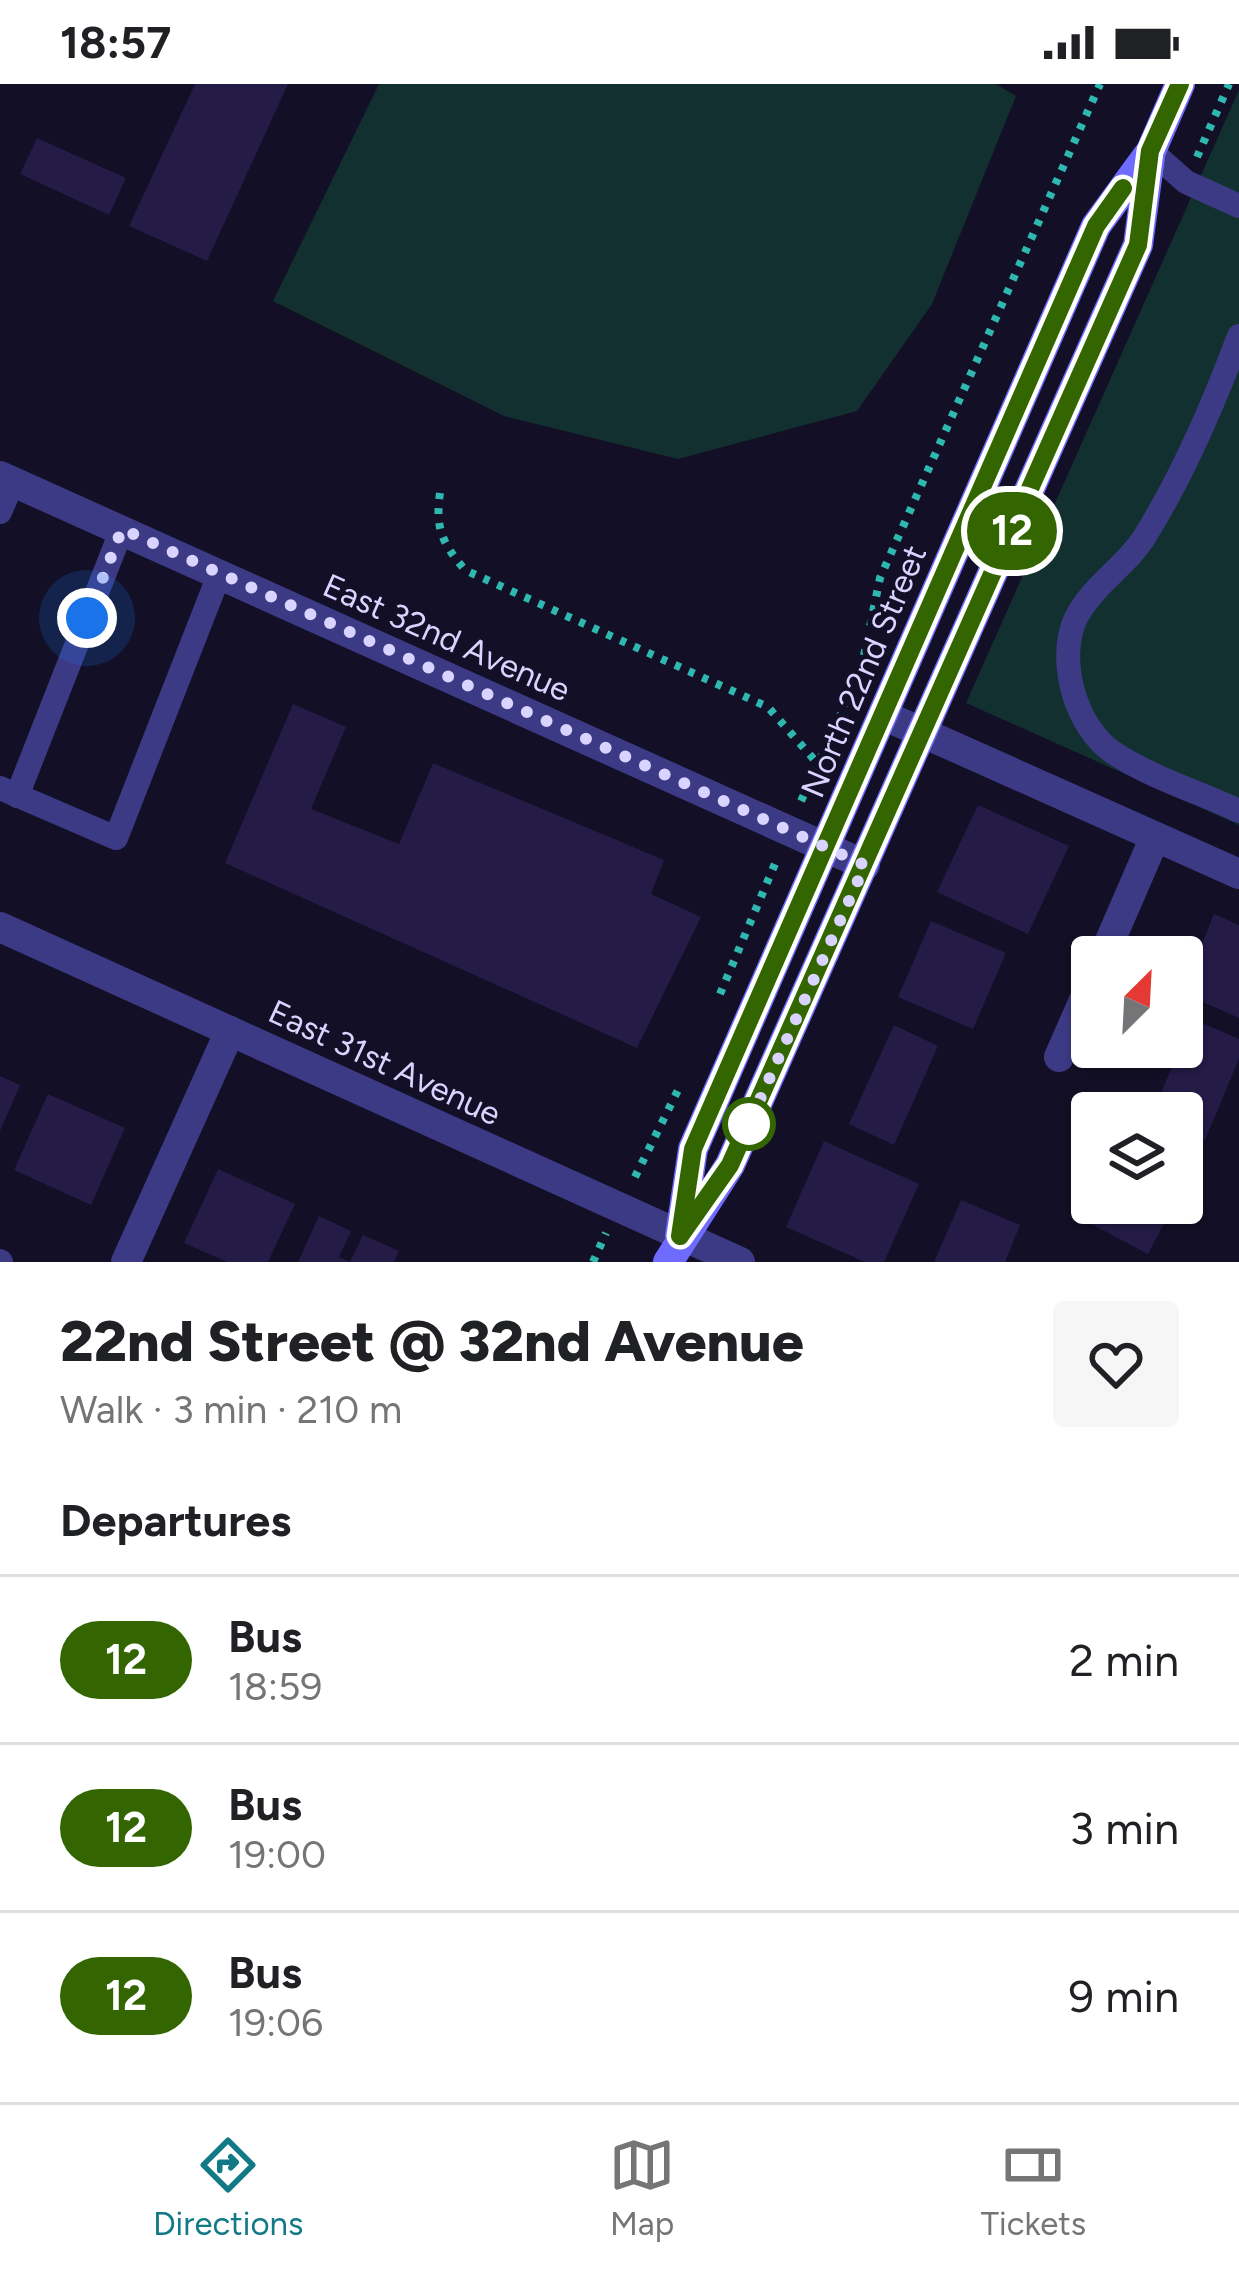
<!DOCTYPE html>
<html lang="en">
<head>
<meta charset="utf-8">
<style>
  :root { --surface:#fff; --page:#f6f6f6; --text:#202124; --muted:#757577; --line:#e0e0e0; --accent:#127987 }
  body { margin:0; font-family:Figtree,sans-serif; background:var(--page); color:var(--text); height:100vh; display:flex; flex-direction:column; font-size:45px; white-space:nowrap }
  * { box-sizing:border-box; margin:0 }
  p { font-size:39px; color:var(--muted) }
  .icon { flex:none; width:66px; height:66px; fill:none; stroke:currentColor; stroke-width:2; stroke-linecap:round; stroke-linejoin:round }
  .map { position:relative; height:1178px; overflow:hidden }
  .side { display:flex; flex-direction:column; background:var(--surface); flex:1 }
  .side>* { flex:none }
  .badge { padding:0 24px; border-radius:39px; font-size:42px; line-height:78px }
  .needle { width:78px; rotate:24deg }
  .tools { position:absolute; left:1071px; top:852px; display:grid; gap:24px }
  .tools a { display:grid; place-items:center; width:132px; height:132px; border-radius:12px; background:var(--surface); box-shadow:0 3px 9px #0004; font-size:60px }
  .you { position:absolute; width:60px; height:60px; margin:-30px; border:9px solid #fff; border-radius:50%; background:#1a73e8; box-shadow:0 0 0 18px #1a73e833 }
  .map>.badge { position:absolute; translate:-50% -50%; box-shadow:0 0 0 6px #fff }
  h2 { padding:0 60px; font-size:45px; line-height:108px }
  .round { display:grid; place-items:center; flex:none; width:126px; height:126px; border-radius:12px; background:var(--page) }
  .head { display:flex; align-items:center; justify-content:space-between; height:204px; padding:0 60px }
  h1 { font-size:57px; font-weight:800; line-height:90px }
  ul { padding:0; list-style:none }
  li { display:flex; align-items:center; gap:36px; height:168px; padding:0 60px; border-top:3px solid var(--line) }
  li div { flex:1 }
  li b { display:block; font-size:45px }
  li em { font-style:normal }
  li .badge { min-width:132px; font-weight:700; text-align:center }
  .status { display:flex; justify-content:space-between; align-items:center; height:84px; padding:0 60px; background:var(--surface); direction:ltr }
  .status svg { height:33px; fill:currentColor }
  .tab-bar { display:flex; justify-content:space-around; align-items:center; height:168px; border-top:3px solid var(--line); background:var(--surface); font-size:33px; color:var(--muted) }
  .tab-bar a { display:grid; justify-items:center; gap:6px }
  .tab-bar .current { color:var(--accent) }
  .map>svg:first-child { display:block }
</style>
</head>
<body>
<div class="status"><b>18:57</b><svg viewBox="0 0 49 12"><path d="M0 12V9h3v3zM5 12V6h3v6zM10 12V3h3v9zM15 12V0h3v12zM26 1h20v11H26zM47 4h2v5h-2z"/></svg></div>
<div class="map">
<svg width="1239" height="1178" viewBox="0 0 1239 1178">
  <rect width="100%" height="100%" fill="#130f26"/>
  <!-- green -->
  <g fill="#12302f">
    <path d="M379 0H996L1016 12 932 220 857 327 678 375 504 332 273 217Z"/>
    <path d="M1239 6V741L966 619Z"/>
  </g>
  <!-- building -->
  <g fill="#241b47">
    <path d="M195 0H288L207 177 129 142Z"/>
    <path d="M37 54 126 94 109 131 20 90Z"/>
    <path d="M293 620 346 643 311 725 399 760 433 679 664 776 651 810 701 833 637 964 225 779Z"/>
    <path d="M978 721 1069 762 1028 850 937 808Z"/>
    <path d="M1214 830 1239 841V934L1182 909Z"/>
    <path d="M931 837 1006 869 973 945 898 913Z"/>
    <path d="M1193 935 1239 955V975L1205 1056 1182 1046V1029H1152Z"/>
    <path d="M894 941 938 962 894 1061 849 1040Z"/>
    <path d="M0 992 20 1001 0 1047Z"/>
    <path d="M48 1010 125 1044 91 1121 14 1086Z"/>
    <path d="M824 1057 919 1100 884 1178H865L786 1143Z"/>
    <path d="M218 1085 295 1120 268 1178H227L184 1159Z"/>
    <path d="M1092 1101V1119H1175L1148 1170 1076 1132Z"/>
    <path d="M961 1116 1020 1141 1005 1178H934Z"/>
    <path d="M319 1132 351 1147 339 1173 350 1178H298Z"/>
    <path d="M363 1151 399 1167 394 1178H350Z"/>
  </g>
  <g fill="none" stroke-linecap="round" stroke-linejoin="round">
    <!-- path -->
    <g stroke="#2fb8b0" stroke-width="8" stroke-dasharray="6 9" stroke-linecap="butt">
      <path d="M1197 73 1229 0"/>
      <path d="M440 409C435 444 442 459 465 486L768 623 818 680"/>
      <path d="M861 586 880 494 1100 0"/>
      <path d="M801 717 845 621"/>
      <path d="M720 910 777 775"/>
      <path d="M635 1093 681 1000"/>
      <path d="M593 1178 606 1149"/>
    </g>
    <!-- service -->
    <g stroke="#3d3a85" stroke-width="24">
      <path d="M1151 67 1186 98 1239 122"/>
      <path d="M1239 252C1214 319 1183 391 1145 452 1126 483 1091 502 1075 536 1057 578 1076 644 1114 669 1150 693 1199 708 1239 727"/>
      <path d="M0 428 13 398"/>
      <path d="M0 704 116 754 219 491"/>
      <path d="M17 712 122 445"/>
      <path d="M0 1177 1 1178"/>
    </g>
    <!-- minor -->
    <g stroke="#3d3a85" stroke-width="30">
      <path d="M0 392 865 781"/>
      <path d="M883 631 1239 790"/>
      <path d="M0 843 740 1178"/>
      <path d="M1103 873 1155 753"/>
      <path d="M1059 973 1092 898"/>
      <path d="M126 1178 230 947"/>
    </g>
    <!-- secondary -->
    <g stroke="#6f6bff" stroke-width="30">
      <path d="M680 1152 693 1065 1096 142 1151 67 1180 0"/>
      <path d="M668 1178 730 1081 1138 161 1150 73"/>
    </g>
  </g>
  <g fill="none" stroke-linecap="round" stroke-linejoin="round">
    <!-- line casing -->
    <g stroke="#fff" stroke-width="27">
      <path id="line" d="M1123 104 1096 142 693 1065 680 1152 730 1081 1138 161 1150 67 1180 0"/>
    </g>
    <!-- line -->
    <use href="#line" stroke="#360" stroke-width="18"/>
    <!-- walk -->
    <path stroke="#d9d4ff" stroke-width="12" stroke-dasharray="0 21.6" d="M87 534 122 445 865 781 749 1040"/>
  </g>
  <!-- markers -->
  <circle fill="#fff" stroke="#360" stroke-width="6" cx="749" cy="1040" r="24"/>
  <g text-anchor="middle" stroke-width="10" stroke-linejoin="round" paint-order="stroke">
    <!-- street labels -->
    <g font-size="33" fill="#d9d4ff" stroke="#130f26">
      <text transform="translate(447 553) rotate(24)" y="12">East 32nd Avenue</text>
      <text transform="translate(863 587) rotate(-67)" y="12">North 22nd Street</text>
      <text transform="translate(385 978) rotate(25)" y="12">East 31st Avenue</text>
    </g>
  </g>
</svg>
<div class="tools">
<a><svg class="needle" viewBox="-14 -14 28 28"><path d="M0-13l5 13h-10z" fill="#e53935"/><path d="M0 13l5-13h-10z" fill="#757577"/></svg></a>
<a><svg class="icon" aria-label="layers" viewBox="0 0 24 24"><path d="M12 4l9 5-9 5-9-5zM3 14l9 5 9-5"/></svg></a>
</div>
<div class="you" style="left:87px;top:534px"></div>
<b class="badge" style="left:1012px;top:447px;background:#360;color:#fff">12</b>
</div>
<section class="side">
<div class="head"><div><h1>22nd Street @ 32nd Avenue</h1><p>Walk · 3 min · 210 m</p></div><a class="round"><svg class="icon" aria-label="heart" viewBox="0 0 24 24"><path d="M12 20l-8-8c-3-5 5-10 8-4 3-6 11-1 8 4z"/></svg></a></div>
<h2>Departures</h2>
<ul>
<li><span class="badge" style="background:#360;color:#fff">12</span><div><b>Bus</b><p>18:59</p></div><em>2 min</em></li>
<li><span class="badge" style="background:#360;color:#fff">12</span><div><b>Bus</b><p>19:00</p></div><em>3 min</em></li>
<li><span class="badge" style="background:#360;color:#fff">12</span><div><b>Bus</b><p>19:06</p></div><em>9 min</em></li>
</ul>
</section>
<nav class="tab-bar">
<a class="current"><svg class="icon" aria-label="directions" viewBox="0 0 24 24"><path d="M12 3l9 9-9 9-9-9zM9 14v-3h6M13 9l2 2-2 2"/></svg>Directions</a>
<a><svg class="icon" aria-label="map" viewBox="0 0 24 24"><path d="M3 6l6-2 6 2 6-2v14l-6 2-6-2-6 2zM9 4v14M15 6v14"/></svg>Map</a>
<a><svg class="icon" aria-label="tickets" viewBox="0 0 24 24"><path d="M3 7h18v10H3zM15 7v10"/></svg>Tickets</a>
</nav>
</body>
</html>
